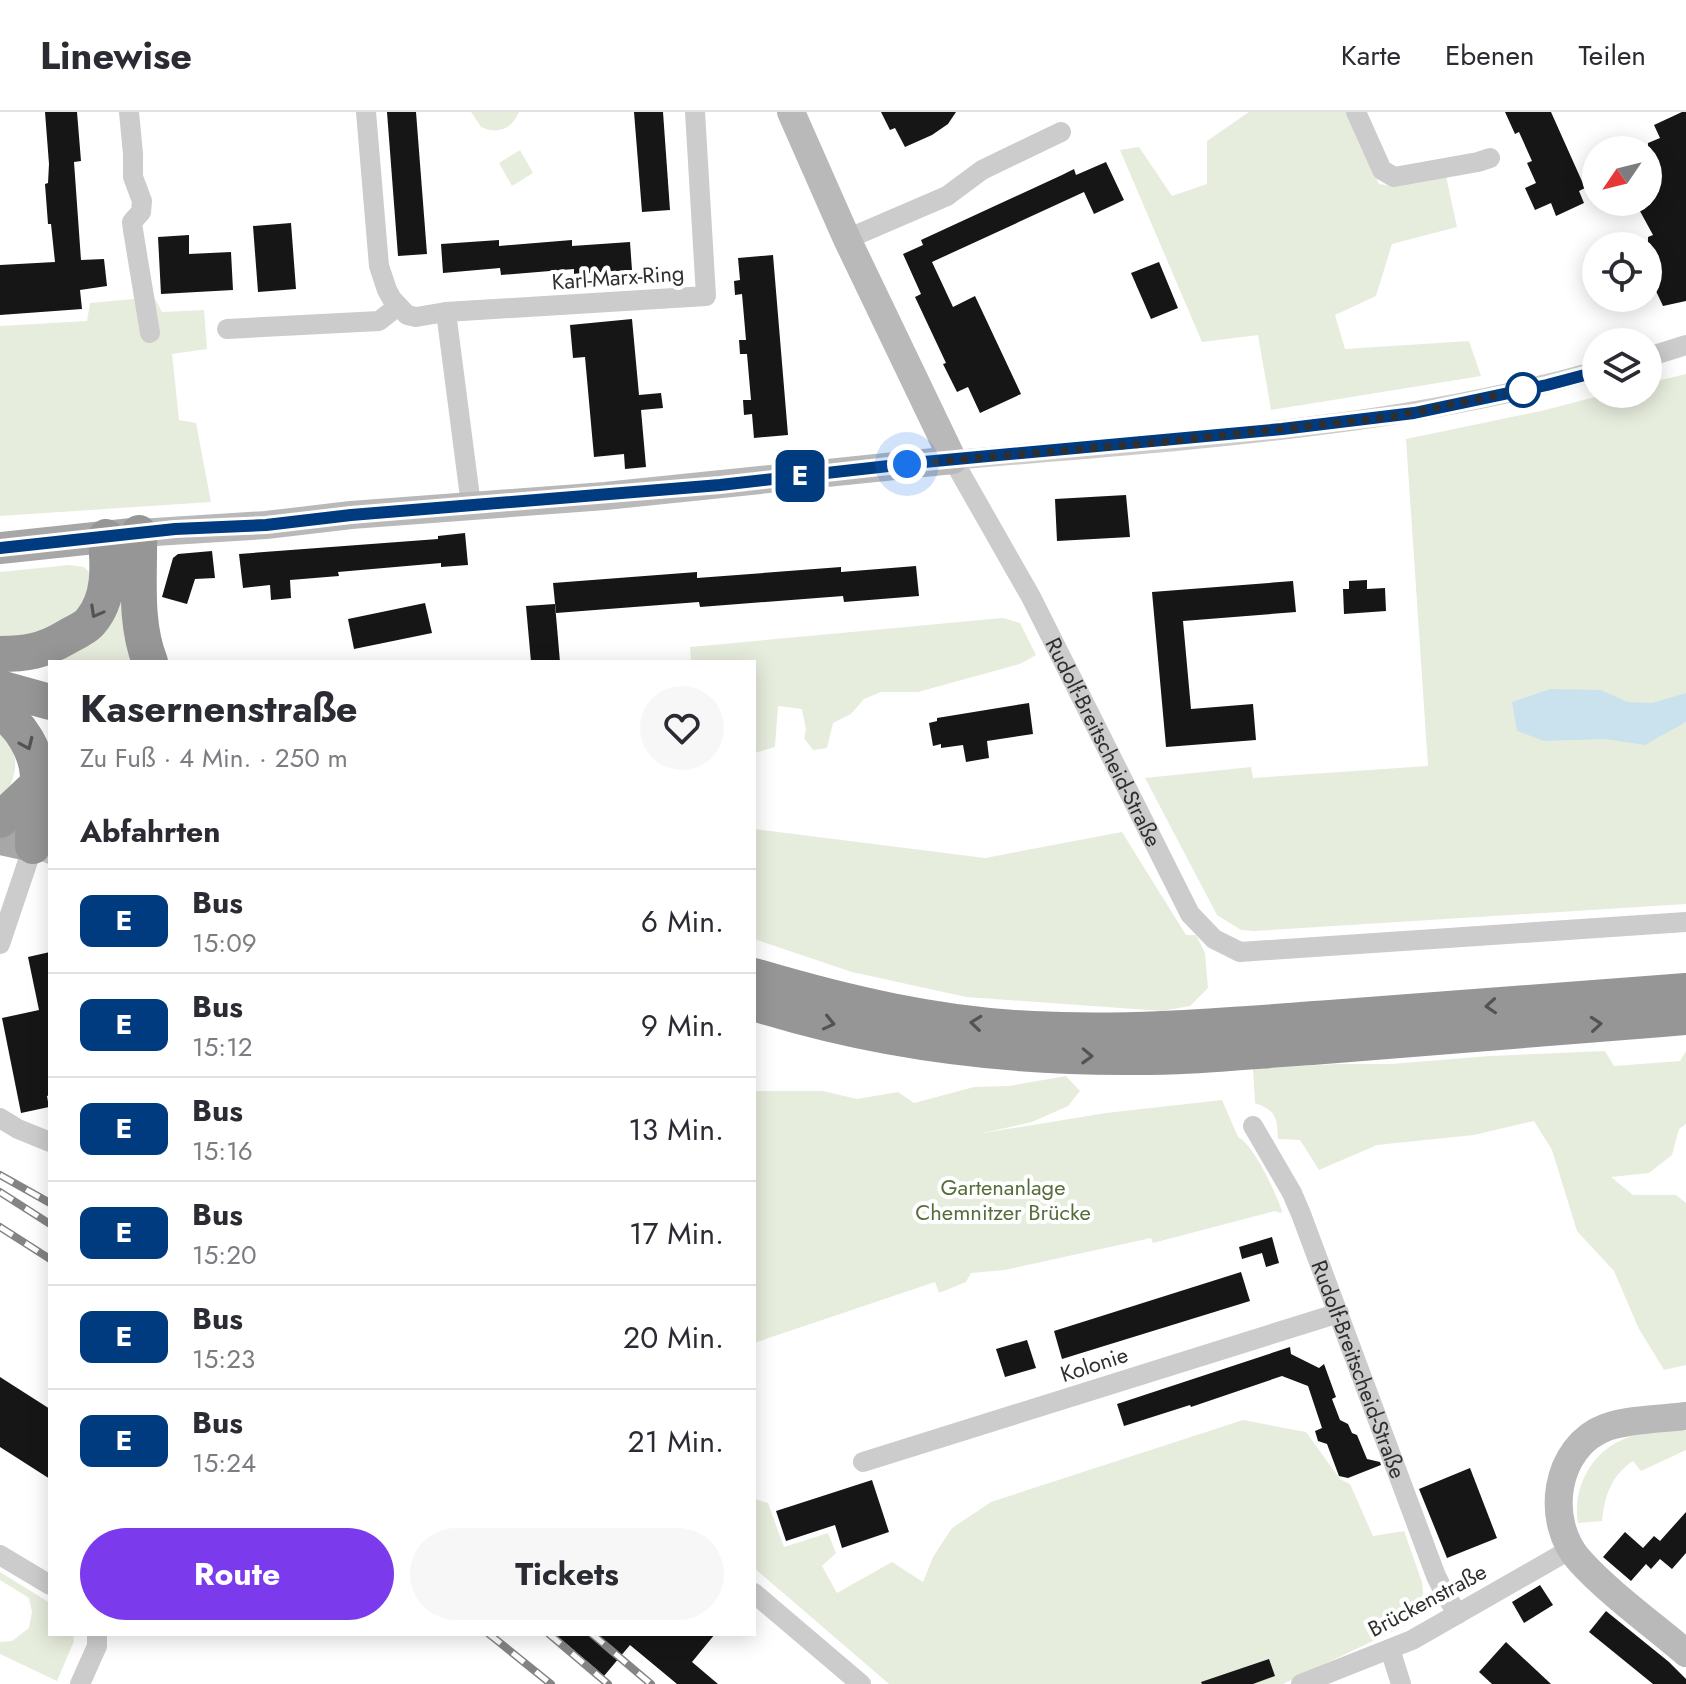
<!DOCTYPE html>
<html lang="de">
<head>
<meta charset="utf-8">
<style>
  :root { --surface:#fff; --page:#f7f7f7; --text:#2b2b33; --muted:#7c7c81; --line:#e1e1e2; --accent:#7c3aed }
  body { margin:0; font-family:Jost,sans-serif; background:var(--page); color:var(--text); height:100vh; display:flex; flex-direction:column; font-size:30px; white-space:nowrap }
  * { box-sizing:border-box; margin:0 }
  p { font-size:26px; color:var(--muted) }
  .icon { flex:none; width:44px; height:44px; fill:none; stroke:currentColor; stroke-width:2; stroke-linecap:round; stroke-linejoin:round }
  .map { position:relative; flex:1; overflow:hidden }
  .side { position:absolute; left:48px; top:548px; width:708px; height:976px; display:flex; flex-direction:column; background:var(--surface); border-radius:0px; box-shadow:0 4px 20px #0003 }
  .side>* { flex:none }
  .badge { padding:0 16px; border-radius:12px; font-size:28px; line-height:52px }
  .needle { width:52px; rotate:235deg }
  .fabs { position:absolute; left:1582px; top:24px; display:grid; gap:16px }
  .fabs a { display:grid; place-items:center; width:80px; height:80px; border-radius:50%; background:var(--surface); box-shadow:0 4px 20px #0003; font-size:40px }
  .you { position:absolute; width:40px; height:40px; margin:-20px; border:6px solid #fff; border-radius:50%; background:#1a73e8; box-shadow:0 0 0 12px #1a73e833 }
  .map>.badge { position:absolute; translate:-50% -50%; box-shadow:0 0 0 4px #fff }
  h2 { padding:0 32px; font-size:30px; line-height:72px }
  .round { display:grid; place-items:center; flex:none; width:84px; height:84px; border-radius:42px; background:var(--page) }
  .head { display:flex; align-items:center; justify-content:space-between; height:136px; padding:0 32px }
  h1 { font-size:38px; font-weight:700; line-height:60px }
  .cta { display:flex; gap:16px; margin-top:auto; padding:16px 32px }
  .cta a { flex:1; height:92px; border-radius:48px; background:var(--accent); color:#fff; font-size:32px; font-weight:700; line-height:92px; text-align:center }
  .cta a+a { background:var(--page); color:var(--text) }
  ul { padding:0; list-style:none }
  li { display:flex; align-items:center; gap:24px; height:104px; padding:0 32px; border-top:2px solid var(--line) }
  li div { flex:1 }
  li b { display:block; font-size:30px }
  li em { font-style:normal }
  li .badge { min-width:88px; font-weight:700; text-align:center }
  header { display:flex; align-items:center; gap:48px; box-sizing:border-box; height:112px; padding:0 40px; background:var(--surface); border-bottom:2px solid var(--line) }
  header strong { font-size:38px }
  nav { display:flex; gap:44px; margin-inline-start:auto; font-size:28px }
  .map>svg:first-child { display:block }
</style>
</head>
<body>
<header>
<strong>Linewise</strong>
<nav><a>Karte</a><a>Ebenen</a><a>Teilen</a></nav>
</header>
<div class="map">
<svg width="1686" height="1572" viewBox="0 0 1686 1572">
  <rect width="100%" height="100%" fill="#fff"/>
  <!-- green -->
  <g fill="#e7eddd">
    <path d="M471 0H519C512 17 498 23 481 15Z"/>
    <path d="M1249 0H1346L1379 72 1392 74 1446 64 1457 115 1392 132 1376 184 1335 203 1345 237 1469 229 1481 264 1271 298 1258 223 1202 230 1120 38 1139 35 1172 84 1207 72V29Z"/>
    <path d="M520 38 533 61 512 74 499 51Z"/>
    <path d="M154 185 162 200 204 198 207 237 172 242 179 308 196 311 211 390 0 404V214L87 209 90 191Z"/>
    <path d="M1686 262V792L1255 819 1241 818 1217 803 1145 666 1251 655 1253 666 1428 654 1406 327 1541 299 1607 282H1648V271Z"/>
    <path d="M69 453 84 455 97 469 79 513 0 532V460Z"/>
    <path d="M122 472 141 550H50Z"/>
    <path d="M1003 506 1020 511 1036 543 1020 552 918 580H881L864 587 851 602 833 611 827 636 813 638 804 626 806 618 802 597 778 594 775 635 754 641V550H691L690 535Z"/>
    <path d="M0 621C25 644 15 668 0 693Z"/>
    <path d="M754 717 985 746 1122 720 1186 823H1196L1205 841 1208 876 1190 894 1162 899 966 885 852 860 754 827Z"/>
    <path d="M1605 939 1614 954 1680 949 1686 939V1012L1679 1017 1672 1043 1649 1061 1611 1065 1633 1083H1676L1686 1091V1253L1664 1258 1639 1217 1614 1159 1577 1119 1552 1038 1534 1009 1474 1023 1377 1033 1319 1058 1300 1028 1278 1027C1277 1006 1277 999 1255 991L1253 957 1336 952H1391L1490 944Z"/>
    <path d="M1066 964 1080 979 1068 994 1032 1010 983 1021 1106 1001 1222 988 1238 1025C1254 1033 1276 1081 1282 1099L1281 1101 1275 1099 1153 1131 1151 1126 1005 1158 971 1161 966 1170 939 1181 935 1170 754 1231V979H823L857 987 898 980 914 991 974 975 1009 974Z"/>
    <path d="M1243 1308 1306 1320 1340 1367 1350 1372 1373 1424 1404 1419 1422 1470 1425 1497 1408 1491 1404 1502 1413 1508 1400 1516 1283 1572H889L754 1456V1387L768 1391 784 1435 828 1421 836 1441 822 1454 837 1481 892 1450 923 1470 933 1445 952 1416 991 1390Z"/>
    <path d="M1681 1317 1686 1319V1338L1641 1359 1633 1349C1611 1364 1605 1383 1602 1409L1578 1411C1572 1377 1591 1340 1624 1327 1641 1319 1662 1319 1681 1317Z"/>
    <path d="M0 1460 50 1491V1522H73L74 1529 57 1569 0 1542V1530L12 1529 29 1516 32 1500 29 1486 0 1468Z"/>
  </g>
  <!-- water -->
  <path fill="#c9e2ed" d="M1550 577 1601 578 1627 590 1652 591 1686 581V610L1645 633 1605 627 1544 629 1517 619 1512 590Z"/>
  <!-- building -->
  <g fill="#161616">
    <path d="M45 0H77L81 49 74 50 81 148 104 147 107 174 80 178 82 197 0 203V153L55 150 51 112H48L45 72 48 71 49 52Z"/>
    <path d="M387 0H416L427 142 398 144Z"/>
    <path d="M634 0H663L670 98 642 100Z"/>
    <path d="M881 0H956L948 12 932 23 905 35 895 16 890 18Z"/>
    <path d="M1505 0H1551L1585 76 1579 79 1584 91 1556 104 1551 91 1535 98 1525 76 1536 71 1527 51 1532 49 1519 20 1515 22Z"/>
    <path d="M1682 0H1686V189L1663 194 1648 162V125L1653 123 1635 90H1648V31L1660 26 1654 13Z"/>
    <path d="M1106 50 1124 88 1094 102 1084 80 932 150 953 195 975 184 1021 282 980 301 968 275 957 280 943 252 946 251 915 185 921 182 903 142 923 133 921 128 1062 63 1074 57 1076 63Z"/>
    <path d="M291 111 296 177 258 180 253 114Z"/>
    <path d="M189 123V142L231 140 233 178 161 182 158 125Z"/>
    <path d="M499 128V134L572 128V134L630 130 632 158 574 162V157L501 163 500 156 443 161 441 132Z"/>
    <path d="M773 143 788 323 754 326 752 302 744 303 743 288H751L747 242H740L739 228H746L742 182 735 183 734 169 740 168 738 146Z"/>
    <path d="M1159 150 1178 196 1151 207 1131 161Z"/>
    <path d="M632 207 639 283 661 281 663 296 641 298 646 355 625 357 624 342 594 345 585 245 573 246 570 213Z"/>
    <path d="M1126 383 1130 425 1057 429 1055 387Z"/>
    <path d="M465 421 468 453 441 455V451L338 460 339 464 290 468 291 486 271 488 270 473 243 476 239 442 438 427V424Z"/>
    <path d="M212 439 215 466 195 467 187 492 162 485 173 446 178 442Z"/>
    <path d="M916 454 919 484 844 490 843 484 700 495 699 490 556 501 553 471 697 460V466L841 455V460Z"/>
    <path d="M1367 468V477L1385 476 1386 499 1344 502 1343 477H1349V469Z"/>
    <path d="M1293 469 1296 500 1183 509 1191 597 1253 592 1256 628 1166 635 1152 480Z"/>
    <path d="M425 491 432 521 354 537 348 507Z"/>
    <path d="M555 492 560 550H531L526 494Z"/>
    <path d="M1029 591 1033 622 987 629 989 646 966 650 963 633 941 636V632L933 634 929 611 937 609V606Z"/>
    <path d="M50 840V983L47 984 49 995 21 1001 2 906 39 898 28 845Z"/>
    <path d="M1272 1125 1279 1151 1266 1155 1262 1141 1242 1147 1239 1135Z"/>
    <path d="M1241 1160 1250 1189 1062 1247 1054 1219Z"/>
    <path d="M1027 1228 1036 1256 1005 1265 996 1237Z"/>
    <path d="M1290 1235 1291 1242 1319 1256 1324 1252 1336 1285 1332 1287 1340 1308 1348 1312 1352 1321 1357 1323 1367 1347 1380 1350 1381 1353 1348 1366 1339 1364 1327 1332 1318 1329 1315 1319 1322 1316 1308 1274 1282 1264 1191 1295 1190 1293 1124 1314 1117 1292Z"/>
    <path d="M0 1265 50 1297V1367L0 1335Z"/>
    <path d="M1470 1356 1497 1426 1447 1446 1419 1377Z"/>
    <path d="M872 1368 889 1420 842 1436 835 1413 786 1429 776 1399Z"/>
    <path d="M1686 1400V1441L1672 1457 1660 1447 1651 1457 1646 1452 1631 1469 1603 1445 1625 1420 1643 1436 1654 1424 1660 1429Z"/>
    <path d="M1540 1473 1553 1493 1524 1511 1512 1490Z"/>
    <path d="M1606 1499 1669 1550 1686 1567V1572H1653L1589 1520Z"/>
    <path d="M555 1522H715L692 1550 718 1572H677L630 1533 604 1564Z"/>
    <path d="M1506 1530 1551 1572H1492L1479 1560Z"/>
    <path d="M1269 1547 1275 1564 1253 1572H1202L1201 1570Z"/>
  </g>
  <g fill="none" stroke-linecap="round" stroke-linejoin="round">
    <!-- street -->
    <g stroke="#ccc" stroke-width="20">
      <path d="M129 0 133 42V65L142 89 141 100 132 110 133 118 150 221"/>
      <path d="M366 0 379 154 387 178 392 187 407 203 416 205 446 200 706 184 695 0"/>
      <path d="M1356 0 1382 58 1394 65 1478 50 1490 46"/>
      <path d="M847 127 947 84 982 58 1061 20"/>
      <path d="M446 200 471 393"/>
      <path d="M227 217 379 209 398 194"/>
      <path d="M1648 245 1686 233"/>
      <path id="s1" d="M1596 259C1387 318 1168 329 953 348L1031 485 1190 802 1214 827 1240 840 1686 810"/>
      <path d="M0 832 33 734 50 742"/>
      <path d="M0 1006 18 1017 50 1030"/>
      <path id="s2" d="M1253 1014 1292 1081 1301 1102 1436 1464 1446 1484 1458 1502"/>
      <path d="M863 1350 1339 1201"/>
      <path d="M0 1443 50 1473"/>
      <path d="M754 1481 861 1572"/>
      <path d="M1390 1537 1401 1572"/>
      <path d="M80 1572 97 1534V1522"/>
      <path d="M1301 1572 1412 1528 1571 1437"/>
    </g>
    <!-- secondary -->
    <g stroke="#b9b9b9" stroke-width="28">
      <path d="M139 421 266 413 351 403 605 384 953 348 847 127 791 0"/>
      <path d="M1686 1304C1661 1307 1632 1307 1607 1315 1554 1334 1544 1410 1580 1449 1609 1481 1652 1512 1686 1541"/>
    </g>
    <!-- primary -->
    <g stroke="#a7a7a7" stroke-width="32">
      <path d="M0 436 132 422"/>
      <path d="M0 727 33 734"/>
    </g>
    <!-- highway -->
    <g stroke="#969696" stroke-width="36">
      <path d="M139 421C140 463 134 510 150 550"/>
      <path d="M0 542C26 542 43 539 65 526 73 521 86 516 91 509 111 485 108 453 106 425"/>
      <path d="M0 576 50 590"/>
      <path d="M0 600C20 611 37 640 38 664 38 688 32 710 33 734"/>
      <path d="M0 708 37 673"/>
      <path d="M754 864C845 891 938 913 1033 917 1132 922 1231 913 1330 906 1448 897 1567 888 1686 879"/>
      <path d="M754 891C874 929 999 945 1124 945 1187 946 1249 939 1312 935 1436 926 1561 915 1686 905"/>
    </g>
    <!-- rail casing -->
    <g stroke="#848484" stroke-width="8">
      <g id="rail">
        <path d="M0 1063 50 1091"/>
        <path d="M0 1080 50 1112"/>
        <path d="M0 1115 50 1147"/>
        <path d="M489 1522 551 1572"/>
        <path d="M549 1522 608 1572"/>
        <path d="M592 1522 651 1572"/>
      </g>
    </g>
    <!-- rail -->
    <use href="#rail" stroke="#fff" stroke-width="5" stroke-dasharray="15" stroke-linecap="butt"/>
  </g>
  <!-- one-way arrows -->
  <defs><path id="oneway-chevron" d="M-2-3.5L2.5 0L-2 3.5" fill="none" stroke-width="1.6" stroke-linecap="round" stroke-linejoin="round" transform="scale(2)"/></defs>
  <g stroke="#535353">
    <use href="#oneway-chevron" transform="translate(96 500) rotate(119)"/>
    <use href="#oneway-chevron" transform="translate(27 632) rotate(66)"/>
    <use href="#oneway-chevron" transform="translate(1491 894) rotate(176)"/>
    <use href="#oneway-chevron" transform="translate(829 911) rotate(13)"/>
    <use href="#oneway-chevron" transform="translate(976 911) rotate(-174)"/>
    <use href="#oneway-chevron" transform="translate(1596 912) rotate(-5)"/>
    <use href="#oneway-chevron" transform="translate(1087 944) rotate(2)"/>
  </g>
  <g fill="none" stroke-linecap="round" stroke-linejoin="round">
    <!-- line casing -->
    <g stroke="#fff" stroke-width="18">
      <path id="line" d="M0 436 175 417 266 413 351 403 720 373 924 350 1282 317 1414 301 1547 273 1596 260"/>
    </g>
    <!-- line -->
    <use href="#line" stroke="#003b80" stroke-width="12"/>
    <!-- walk -->
    <path stroke="#2f2f2f" stroke-width="8" stroke-dasharray="0 14.4" d="M907 352 1151 331 1390 305 1523 278"/>
  </g>
  <!-- markers -->
  <circle fill="#fff" stroke="#003b80" stroke-width="4" cx="1523" cy="278" r="16"/>
  <g text-anchor="middle" stroke-width="8" stroke-linejoin="round" paint-order="stroke">
    <!-- street labels -->
    <g font-size="22" fill="#2f2f2f" stroke="#fff">
      <text transform="translate(618 165) rotate(-4)" y="8">Karl-Marx-Ring</text>
      <text dy="8" stroke="none"><textPath href="#s1" startOffset="970">Rudolf-Breitscheid-Straße</textPath></text>
      <text transform="translate(1094 1252) rotate(-18)" y="8">Kolonie</text>
      <text dy="8" stroke="none"><textPath href="#s2" startOffset="266">Rudolf-Breitscheid-Straße</textPath></text>
      <text transform="translate(1427 1488) rotate(-28)" y="8">Brückenstraße</text>
    </g>
    <!-- park labels -->
    <g font-size="22" fill="#566d3b" stroke="#fff">
      <text x="1003" y="1083">Gartenanlage<tspan x="1003" dy="25">Chemnitzer Brücke</tspan></text>
    </g>
  </g>
</svg>
<div class="fabs">
<a><svg class="needle" viewBox="-14 -14 28 28"><path d="M0-13l5 13h-10z" fill="#e53935"/><path d="M0 13l5-13h-10z" fill="#7c7c81"/></svg></a>
<a><svg class="icon" aria-label="locate" viewBox="0 0 24 24"><circle cx="12" cy="12" r="6"/><path d="M12 2v4M12 18v4M2 12h4M18 12h4"/></svg></a>
<a><svg class="icon" aria-label="layers" viewBox="0 0 24 24"><path d="M12 4l9 5-9 5-9-5zM3 14l9 5 9-5"/></svg></a>
</div>
<div class="you" style="left:907px;top:352px"></div>
<b class="badge" style="left:800px;top:364px;background:#003b80;color:#fff">E</b>
<section class="side">
<div class="head"><div><h1>Kasernenstraße</h1><p>Zu Fuß · 4 Min. · 250 m</p></div><a class="round"><svg class="icon" aria-label="heart" viewBox="0 0 24 24"><path d="M12 20l-8-8c-3-5 5-10 8-4 3-6 11-1 8 4z"/></svg></a></div>
<h2>Abfahrten</h2>
<ul>
<li><span class="badge" style="background:#003b80;color:#fff">E</span><div><b>Bus</b><p>15:09</p></div><em>6 Min.</em></li>
<li><span class="badge" style="background:#003b80;color:#fff">E</span><div><b>Bus</b><p>15:12</p></div><em>9 Min.</em></li>
<li><span class="badge" style="background:#003b80;color:#fff">E</span><div><b>Bus</b><p>15:16</p></div><em>13 Min.</em></li>
<li><span class="badge" style="background:#003b80;color:#fff">E</span><div><b>Bus</b><p>15:20</p></div><em>17 Min.</em></li>
<li><span class="badge" style="background:#003b80;color:#fff">E</span><div><b>Bus</b><p>15:23</p></div><em>20 Min.</em></li>
<li><span class="badge" style="background:#003b80;color:#fff">E</span><div><b>Bus</b><p>15:24</p></div><em>21 Min.</em></li>
</ul>
<div class="cta"><a>Route</a><a>Tickets</a></div>
</section>
</div>
</body>
</html>
